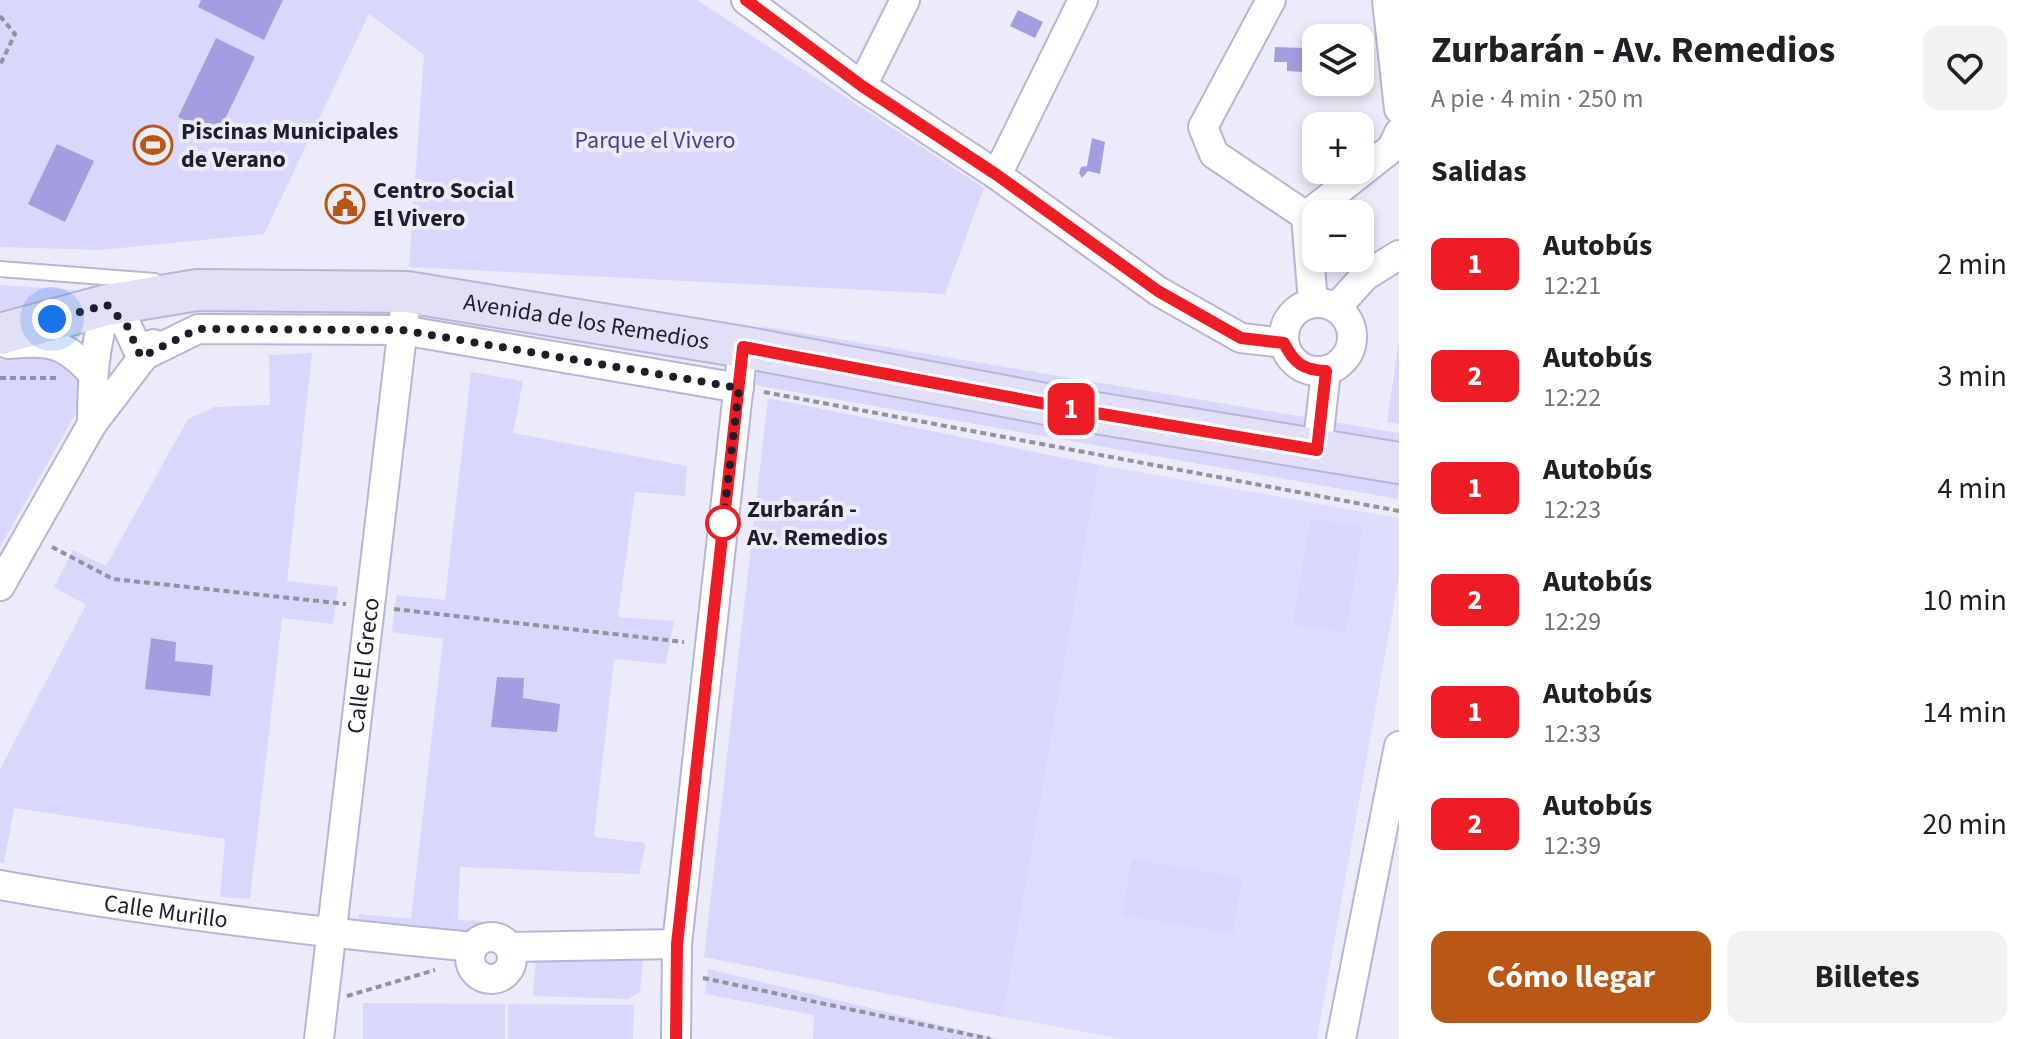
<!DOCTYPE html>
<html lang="es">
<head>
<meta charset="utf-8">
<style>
  :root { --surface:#fff; --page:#f2f2f2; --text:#202124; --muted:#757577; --accent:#b95816 }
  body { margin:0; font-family:"Source Sans 3",sans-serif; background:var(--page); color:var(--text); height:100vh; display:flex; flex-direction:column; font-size:30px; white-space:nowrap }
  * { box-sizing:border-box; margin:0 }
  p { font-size:26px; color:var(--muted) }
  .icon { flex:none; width:44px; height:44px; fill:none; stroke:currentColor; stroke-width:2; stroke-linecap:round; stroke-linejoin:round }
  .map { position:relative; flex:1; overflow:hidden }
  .details { display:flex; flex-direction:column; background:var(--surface); width:640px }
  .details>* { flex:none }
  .badge { padding:0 16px; border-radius:12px; font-size:28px; line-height:52px }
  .tools { position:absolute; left:1302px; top:24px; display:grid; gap:16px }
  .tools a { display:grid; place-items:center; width:72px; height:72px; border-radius:16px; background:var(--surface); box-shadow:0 4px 12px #0003; font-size:40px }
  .you { position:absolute; width:40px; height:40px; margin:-20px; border:6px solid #fff; border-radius:50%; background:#1a73e8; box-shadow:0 0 0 12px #1a73e833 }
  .map>.badge { position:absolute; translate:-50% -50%; box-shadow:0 0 0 4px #fff }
  h2 { padding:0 32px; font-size:30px; line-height:72px }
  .round { display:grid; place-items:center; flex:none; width:84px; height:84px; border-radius:16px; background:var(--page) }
  .overview { display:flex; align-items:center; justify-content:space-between; height:136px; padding:0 32px }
  h1 { font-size:38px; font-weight:700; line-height:60px }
  .primary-button { display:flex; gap:16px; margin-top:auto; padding:16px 32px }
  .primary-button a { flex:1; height:92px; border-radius:16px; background:var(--accent); color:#fff; font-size:32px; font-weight:700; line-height:92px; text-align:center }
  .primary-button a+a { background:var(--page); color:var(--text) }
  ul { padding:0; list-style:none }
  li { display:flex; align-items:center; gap:24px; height:112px; padding:0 32px }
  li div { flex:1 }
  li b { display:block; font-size:30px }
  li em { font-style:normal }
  li .badge { min-width:88px; font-weight:700; text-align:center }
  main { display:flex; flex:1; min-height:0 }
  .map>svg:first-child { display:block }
</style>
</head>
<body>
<main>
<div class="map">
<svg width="1399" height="1039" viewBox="0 0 1399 1039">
  <rect width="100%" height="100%" fill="#ebebf9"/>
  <!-- built -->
  <path fill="#deddff" d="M1099 465 1399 518V576L1317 1039H1124L1003 1017Z"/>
  <!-- green -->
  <g fill="#d9d8fc">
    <path d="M0 0H697L984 188 945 294 409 267 424 55 369 14 264 234 100 250 0 247Z"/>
    <path d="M0 285 88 291 0 311Z"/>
    <path d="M761 326 1399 433 1398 499 750 384Z"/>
    <path d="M1399 339V424L1387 422Z"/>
    <path d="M32 351 54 352 82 379 83 401 0 547V361Z"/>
    <path d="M312 353 287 581 338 587 333 624 282 618 250 899 220 897 225 839 14 808 4 863H0V769L86 605 54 587 73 550 106 566 188 419 214 407 270 405 269 355Z"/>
    <path d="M471 372 523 381 513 433 687 466 685 496 635 492 618 617 674 621 666 664 614 659 594 837 646 843 639 874 460 867 458 920 482 921 481 927 455 935 358 927 359 914 411 919 443 639 392 632 396 595 445 600Z"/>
    <path d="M768 398 1099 465 1003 1017 704 957Z"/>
    <path d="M1310 518 1363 527 1346 633 1293 624Z"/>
    <path d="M1132 859 1242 878 1233 934 1122 915Z"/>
    <path d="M536 957 643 961 640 992 628 999 533 996Z"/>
    <path d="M708 969 998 1039H813L814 1015 705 994Z"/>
    <path d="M363 1003 505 1004V1039H363Z"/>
    <path d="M508 1004 634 1005 633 1039H508Z"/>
  </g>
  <!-- water -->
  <g fill="#a39ee0">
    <path d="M201 0H283L264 40 198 7Z"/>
    <path d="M1018 10 1043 22 1035 38 1010 26Z"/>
    <path d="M216 38 255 57 217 136 178 117Z"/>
    <path d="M1275 47 1305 48 1304 72 1287 71V62H1274Z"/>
    <path d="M1092 138 1105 142 1100 174 1088 171 1082 178 1079 173 1081 167 1087 166Z"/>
    <path d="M57 144 94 161 65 222 28 204Z"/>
    <path d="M151 638 176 642 175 661 213 665 210 696 145 689Z"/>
    <path d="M497 677 524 678 523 698 560 704 557 732 491 727Z"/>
  </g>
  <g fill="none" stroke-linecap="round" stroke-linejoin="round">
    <!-- lane casing -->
    <g stroke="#b6b5d7" stroke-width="18">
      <path id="lane" d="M0 269 155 281"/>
    </g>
    <!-- street casing -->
    <g stroke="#b6b5d7" stroke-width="32">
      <g id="street">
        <path d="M746 0 862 86 997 175 1158 291 1241 338 1284 343"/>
        <path d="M1271 0 1203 127 1214 154 1306 216"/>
        <path d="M1387 0 1399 109"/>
        <path d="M862 86 905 0"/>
        <path d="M997 175 1083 0"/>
        <path d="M1306 216 1392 148 1399 133"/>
        <path d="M1306 216 1313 303"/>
        <circle cx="1318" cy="337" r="34"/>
        <path d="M1336 308 1365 276 1399 255"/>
        <path d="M8 344C49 341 63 341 92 373"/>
        <path d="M141 357 198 329 402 330 739 388"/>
        <path d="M92 424C92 382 94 346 107 305L127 326 141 357"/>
        <path d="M1317 450 1326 371"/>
        <path d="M0 586 92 424 153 344"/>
        <path id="s1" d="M0 885C156 913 315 932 473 947"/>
        <circle cx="491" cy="958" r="21"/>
        <path d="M510 947 677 944"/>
        <path id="s2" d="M319 1039 407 292"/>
        <path d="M676 1039 677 944 743 347"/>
        <path d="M1341 1039 1399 746"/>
      </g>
    </g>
    <!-- secondary casing -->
    <g stroke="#b6b5d7" stroke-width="44">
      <g id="secondary">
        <path id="s3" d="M0 334 107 305 197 290 407 292 743 347 1078 410 1399 463"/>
      </g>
    </g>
    <!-- path -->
    <g stroke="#92919f" stroke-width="4" stroke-dasharray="6 4" stroke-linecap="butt">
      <path d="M0 16 15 34 0 65"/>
      <path d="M0 378H58"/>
      <path d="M764 392 1399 511"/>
      <path d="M52 547 113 579 346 604"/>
      <path d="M394 609 684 642"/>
      <path d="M703 978 990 1039"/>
      <path d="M347 996 435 970"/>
    </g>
    <!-- lane -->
    <use href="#lane" stroke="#fff" stroke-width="14"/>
    <!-- street -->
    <use href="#street" stroke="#fff" stroke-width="28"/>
    <!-- secondary -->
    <use href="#secondary" stroke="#e2e0f7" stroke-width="40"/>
  </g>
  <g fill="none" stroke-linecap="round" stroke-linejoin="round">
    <!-- line casing -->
    <g stroke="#fff" stroke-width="18">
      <path id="line" d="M676 1039 677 944 743 347 1078 410 1317 450 1326 371C1303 370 1294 363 1284 343L1241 338 1158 291 997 175 862 86 746 0"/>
    </g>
    <!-- line -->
    <use href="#line" stroke="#ee1c25" stroke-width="12"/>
    <!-- walk -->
    <path stroke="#1e1d2a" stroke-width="8" stroke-dasharray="0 14.4" d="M52 319 107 305 127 326 141 357 198 329 402 330 739 388 722 531 723 523"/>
  </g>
  <!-- icons -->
  <defs>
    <g id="stadium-ring" transform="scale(2)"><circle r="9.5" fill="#ebebf9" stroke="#b95816" stroke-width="1.5"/><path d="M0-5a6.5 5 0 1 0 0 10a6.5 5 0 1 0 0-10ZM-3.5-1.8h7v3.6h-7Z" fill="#b95816"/></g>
    <g id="civic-ring" transform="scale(2)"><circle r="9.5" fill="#ebebf9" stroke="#b95816" stroke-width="1.5"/><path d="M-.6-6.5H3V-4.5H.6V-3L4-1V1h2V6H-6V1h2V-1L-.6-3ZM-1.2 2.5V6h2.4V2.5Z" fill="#b95816"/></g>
  </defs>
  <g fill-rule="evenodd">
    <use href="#stadium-ring" x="153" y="145"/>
    <use href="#civic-ring" x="345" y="204"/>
  </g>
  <!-- markers -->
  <circle fill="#fff" stroke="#ee1c25" stroke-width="4" cx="723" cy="523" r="16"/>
  <g text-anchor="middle" stroke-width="8" stroke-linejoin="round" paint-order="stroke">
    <!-- poi labels -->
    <g font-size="24" font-weight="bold" fill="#1e1d2a" stroke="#ebebf9" text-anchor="start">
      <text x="181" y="139">Piscinas Municipales<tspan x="181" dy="28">de Verano</tspan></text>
      <text x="373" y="198">Centro Social<tspan x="373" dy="28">El Vivero</tspan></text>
    </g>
    <!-- park labels -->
    <g font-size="24" fill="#4b3e8c" stroke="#ebebf9">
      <text x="655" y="148">Parque el Vivero</text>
    </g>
    <!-- street labels -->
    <g font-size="24" fill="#1e1d2a" stroke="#ebebf9">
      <text dy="8" stroke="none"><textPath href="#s3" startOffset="594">Avenida de los Remedios</textPath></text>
      <text dy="8" stroke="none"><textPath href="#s2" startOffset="376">Calle El Greco</textPath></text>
      <text dy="8" stroke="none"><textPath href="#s1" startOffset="168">Calle Murillo</textPath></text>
    </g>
    <!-- stop labels -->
    <g font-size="24" font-weight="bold" fill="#1e1d2a" stroke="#ebebf9" text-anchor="start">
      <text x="747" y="517">Zurbarán -<tspan x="747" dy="28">Av. Remedios</tspan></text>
    </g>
  </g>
</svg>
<div class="tools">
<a><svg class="icon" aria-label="layers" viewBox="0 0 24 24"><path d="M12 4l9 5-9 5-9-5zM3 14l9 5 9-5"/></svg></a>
<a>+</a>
<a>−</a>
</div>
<div class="you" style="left:52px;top:319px"></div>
<b class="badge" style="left:1071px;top:409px;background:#ee1c25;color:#fff">1</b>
</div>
<section class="details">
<div class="overview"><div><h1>Zurbarán - Av. Remedios</h1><p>A pie · 4 min · 250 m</p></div><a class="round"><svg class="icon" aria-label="heart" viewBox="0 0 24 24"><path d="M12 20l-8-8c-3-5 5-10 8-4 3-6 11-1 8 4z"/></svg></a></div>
<h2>Salidas</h2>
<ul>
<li><span class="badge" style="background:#ee1c25;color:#fff">1</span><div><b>Autobús</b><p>12:21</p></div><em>2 min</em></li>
<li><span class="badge" style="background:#ee1c25;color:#fff">2</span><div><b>Autobús</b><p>12:22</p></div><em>3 min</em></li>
<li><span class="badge" style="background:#ee1c25;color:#fff">1</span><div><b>Autobús</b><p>12:23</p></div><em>4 min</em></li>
<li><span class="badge" style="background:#ee1c25;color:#fff">2</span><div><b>Autobús</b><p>12:29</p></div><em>10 min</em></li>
<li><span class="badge" style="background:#ee1c25;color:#fff">1</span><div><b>Autobús</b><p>12:33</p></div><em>14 min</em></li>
<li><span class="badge" style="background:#ee1c25;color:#fff">2</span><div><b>Autobús</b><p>12:39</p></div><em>20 min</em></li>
</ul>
<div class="primary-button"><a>Cómo llegar</a><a>Billetes</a></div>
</section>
</main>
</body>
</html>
